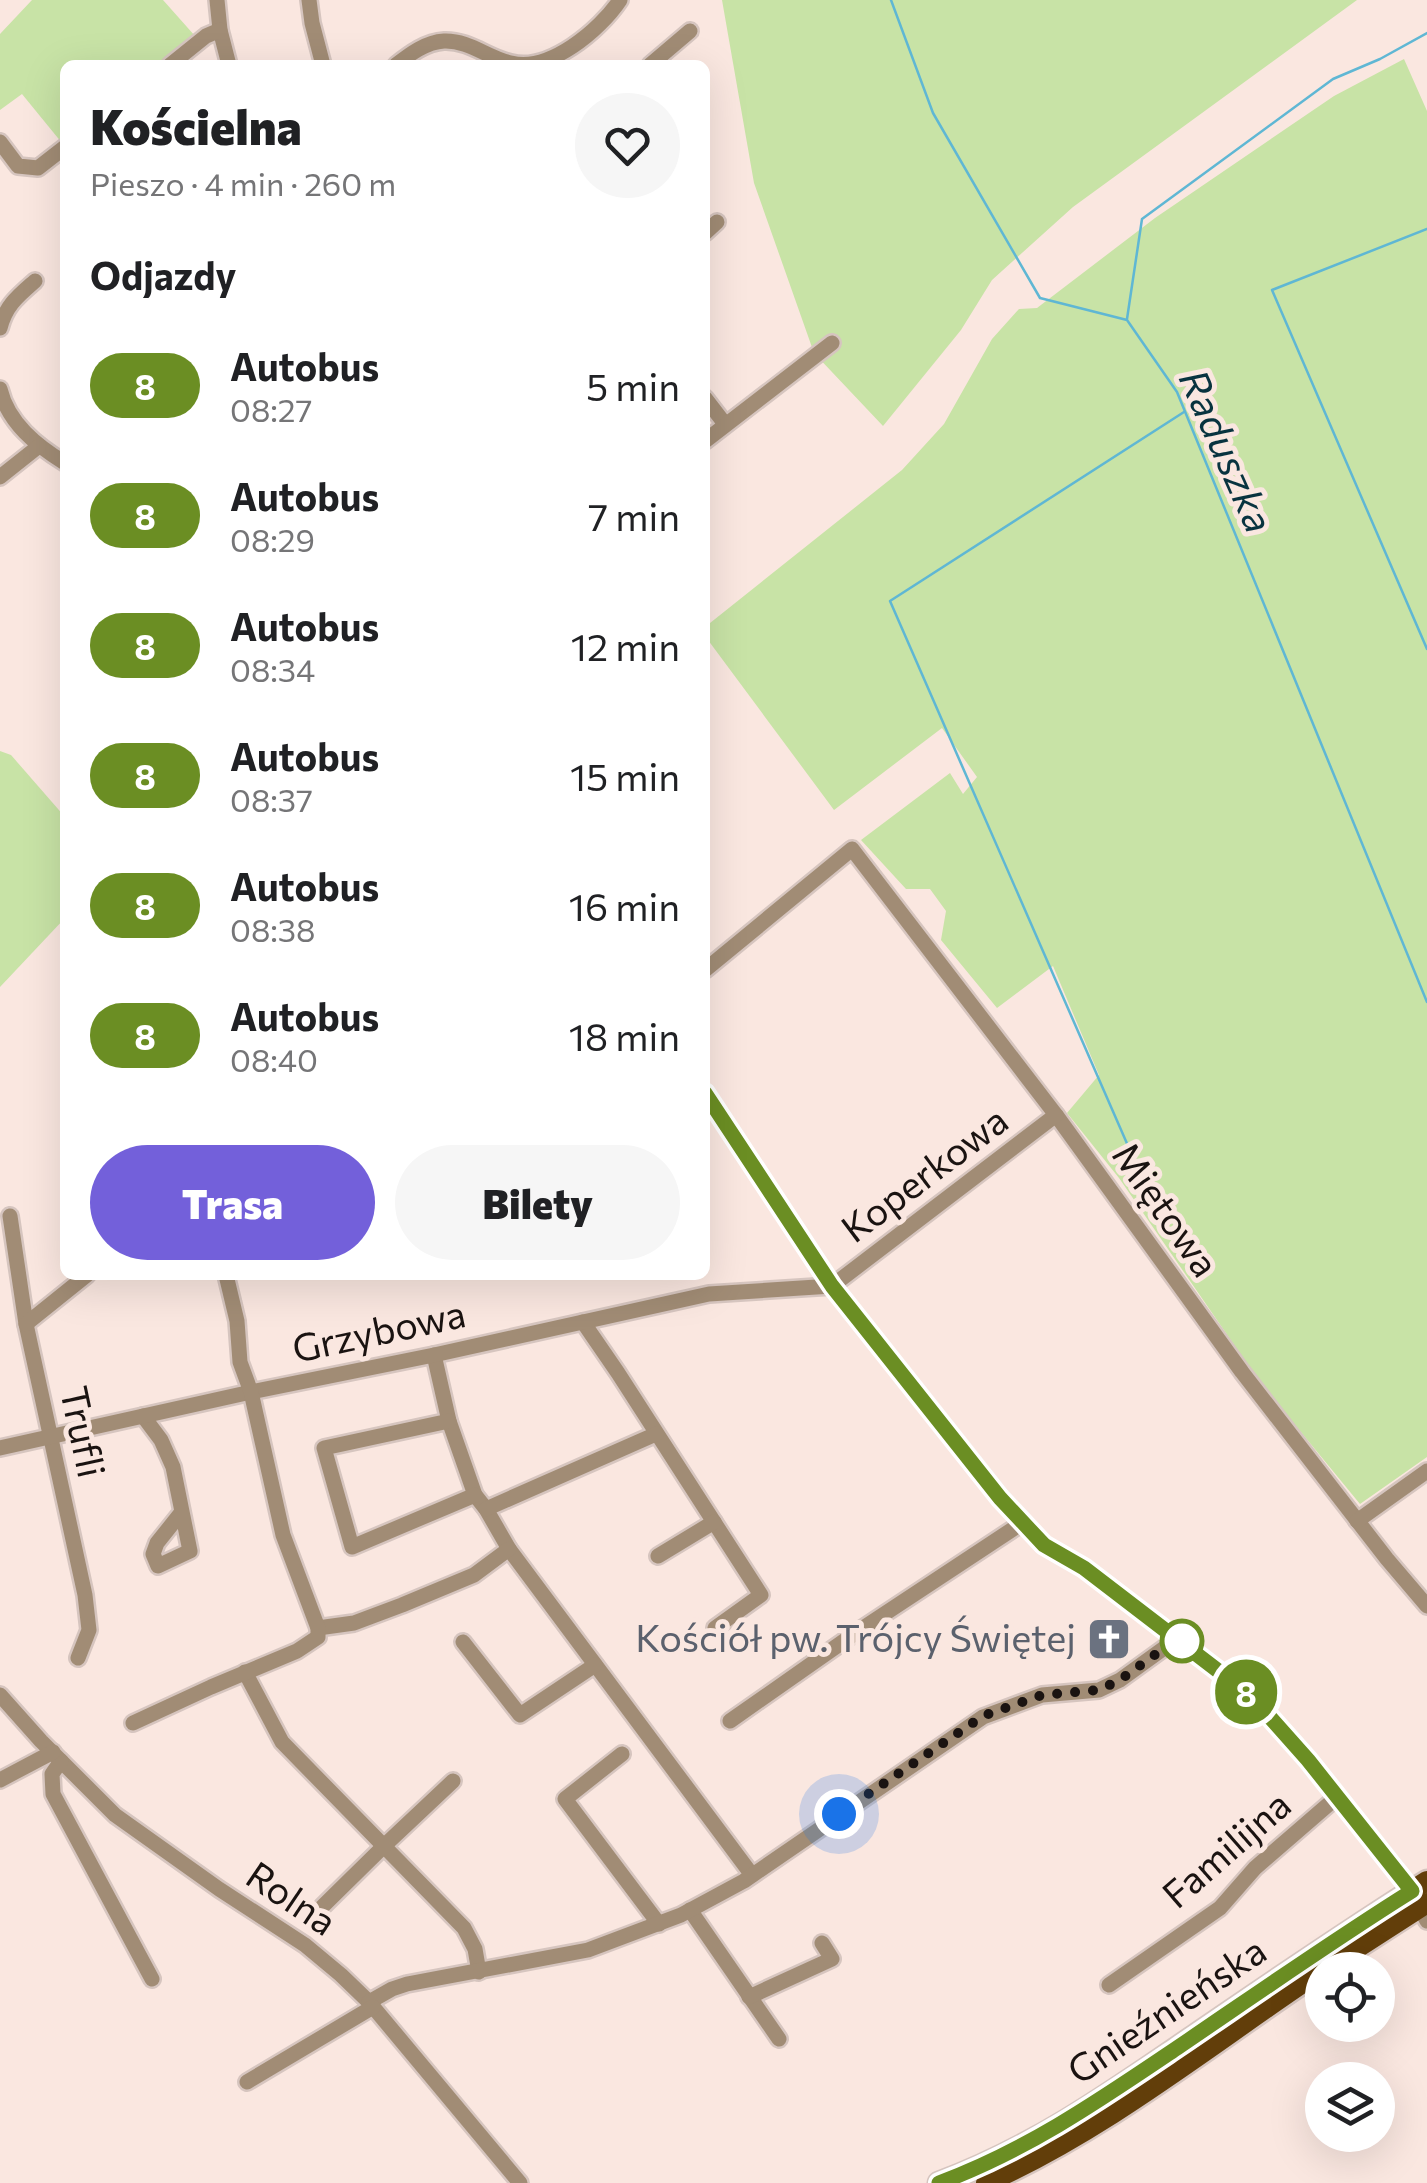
<!DOCTYPE html>
<html lang="pl">
<head>
<meta charset="utf-8">
<style>
  :root { --surface:#fff; --page:#f6f6f6; --text:#202124; --muted:#757577; --accent:#7360da }
  body { margin:0; font-family:Commissioner,sans-serif; background:var(--page); color:var(--text); height:100vh; display:flex; flex-direction:column; font-size:38px; white-space:nowrap }
  * { box-sizing:border-box; margin:0 }
  p { font-size:32px; color:var(--muted) }
  .icon { flex:none; width:55px; height:55px; fill:none; stroke:currentColor; stroke-width:2; stroke-linecap:round; stroke-linejoin:round }
  .map { position:relative; flex:1; overflow:hidden }
  .panel { position:absolute; left:60px; top:60px; width:650px; height:1220px; display:flex; flex-direction:column; background:var(--surface); border-radius:15px; box-shadow:0 10px 40px #0002 }
  .panel>* { flex:none }
  .badge { padding:0 20px; border-radius:32px; font-size:35px; line-height:65px }
  .fabs { position:absolute; left:1305px; top:1952px; display:grid; gap:20px }
  .fabs a { display:grid; place-items:center; width:90px; height:90px; border-radius:50%; background:var(--surface); box-shadow:0 10px 40px #0002; font-size:50px }
  .you { position:absolute; width:50px; height:50px; margin:-25px; border:8px solid #fff; border-radius:50%; background:#1a73e8; box-shadow:0 0 0 15px #1a73e833 }
  .map>.badge { position:absolute; translate:-50% -50%; box-shadow:0 0 0 5px #fff }
  h2 { padding:0 30px; font-size:38px; line-height:90px }
  .round { display:grid; place-items:center; flex:none; width:105px; height:105px; border-radius:52px; background:var(--page) }
  .summary { display:flex; align-items:center; justify-content:space-between; height:170px; padding:0 30px }
  h1 { font-size:48px; font-weight:800; line-height:75px }
  .button { display:flex; gap:20px; margin-top:auto; padding:20px 30px }
  .button a { flex:1; height:115px; border-radius:60px; background:var(--accent); color:#fff; font-size:40px; font-weight:800; line-height:115px; text-align:center }
  .button a+a { background:var(--page); color:var(--text) }
  ul { padding:0; list-style:none }
  li { display:flex; align-items:center; gap:30px; height:130px; padding:0 30px }
  li div { flex:1 }
  li b { display:block; font-size:38px }
  li em { font-style:normal }
  li .badge { min-width:110px; font-weight:700; text-align:center }
  .map>svg:first-child { display:block }
</style>
</head>
<body>
<div class="map">
<svg width="1427" height="2183" viewBox="0 0 1427 2183">
  <rect width="100%" height="100%" fill="#fae7e0"/>
  <!-- green -->
  <g fill="#c8e3a6">
    <path d="M32 0H163L195 36 159 65H65V140L62 143 22 94 0 110V34Z"/>
    <path d="M722 0H1357L1073 207 992 280 961 330 883 426 814 353 754 183Z"/>
    <path d="M1404 59 1427 111V1457L1360 1504 1259 1381 1119 1178 1067 1113 1099 1075 1053 966 997 1008 941 940 946 911 930 889H906L861 840 950 773 963 794 977 777 942 728 834 810 705 636V627L902 470 944 424 992 339 1019 309 1037 308 1155 218 1334 96Z"/>
    <path d="M0 751 11 755 65 817V918L0 987Z"/>
  </g>
  <g fill="none" stroke-linecap="round" stroke-linejoin="round">
    <!-- stream -->
    <g stroke="#5fb7d4" stroke-width="2.5">
      <path d="M891 0 933 113 1040 298 1127 320 1177 392 1427 1002"/>
      <path d="M1427 229 1272 290 1427 649"/>
      <path d="M1127 319 1142 219 1333 79 1380 59 1427 33"/>
      <path d="M1146 1187 890 601 1184 412"/>
    </g>
    <!-- minor casing -->
    <g stroke="#d6c5bf" stroke-width="20">
      <g id="minor">
        <path d="M217 0 220 30 229 65"/>
        <path d="M309 0 312 23 323 65"/>
        <path d="M170 65 206 36 220 30"/>
        <path d="M396 65C410 54 426 42 444 41 469 40 488 58 511 63 549 73 600 30 620 0"/>
        <path d="M650 65 690 31"/>
        <path d="M0 142 18 166 38 168 65 147"/>
        <path d="M705 233 717 222"/>
        <path d="M0 328C6 305 18 296 35 281"/>
        <path d="M0 389C8 423 37 446 65 463"/>
        <path d="M705 398 725 424"/>
        <path d="M705 441 832 343"/>
        <path d="M0 477 39 446"/>
        <path d="M705 970 852 849 1056 1115 1242 1372 1387 1559 1427 1606"/>
        <path d="M705 1093 832 1286 1001 1498 1044 1545 1084 1568 1251 1696 1308 1761 1394 1867 1411 1891 1427 1921"/>
        <path d="M10 1216 26 1324 85 1595 89 1630 78 1658"/>
        <path d="M583 1322 618 1373 761 1595 715 1628"/>
        <path d="M26 1324 87 1275"/>
        <path d="M434 1355 449 1421 475 1495 486 1509 509 1549 752 1875"/>
        <path d="M143 1416 161 1440 173 1467 190 1551 158 1566 153 1554 157 1543 181 1513"/>
        <path d="M449 1421 324 1448 352 1547 475 1495"/>
        <path d="M0 1448 251 1392 434 1355 709 1294 832 1286 1056 1115"/>
        <path d="M486 1509 656 1434"/>
        <path d="M1357 1521 1427 1471"/>
        <path d="M658 1556 714 1522"/>
        <path d="M318 1628 354 1623 402 1605 474 1575 509 1549"/>
        <path d="M463 1642 520 1715 595 1665"/>
        <path d="M245 1672 282 1742 464 1928 475 1949 479 1972"/>
        <path d="M0 1695 41 1741 115 1815 219 1889 305 1945 341 1975 369 2002 520 2183"/>
        <path d="M730 1721 854 1634 1022 1523"/>
        <path d="M133 1723 211 1687 297 1651 318 1637V1628L283 1535 251 1392 240 1362 237 1321 226 1275"/>
        <path d="M622 1754 565 1799 659 1924"/>
        <path d="M61 1761 52 1774 53 1794 152 1979"/>
        <path d="M0 1780 53 1752"/>
        <path d="M322 1907 385 1845 453 1781"/>
        <path d="M690 1910 779 2039"/>
        <path d="M1109 1985 1220 1908 1255 1868 1337 1797"/>
        <path d="M749 1997 832 1959 822 1943"/>
        <path d="M369 2002 392 1989 407 1984 588 1950 681 1915 744 1881 983 1717 1042 1695 1099 1690 1120 1680 1178 1638"/>
        <path d="M247 2082 373 2007"/>
      </g>
    </g>
    <!-- major casing -->
    <g stroke="#d6c5bf" stroke-width="25">
      <g id="major">
        <path d="M1323 1970 1427 1903"/>
        <path d="M939 2183C1034 2148 1114 2091 1197 2034 1273 1982 1349 1930 1427 1881"/>
        <path d="M986 2183C1107 2129 1212 2043 1322 1970"/>
      </g>
    </g>
    <!-- minor -->
    <use href="#minor" stroke="#a18c75" stroke-width="15"/>
    <!-- major -->
    <use href="#major" stroke="#623e0a" stroke-width="20"/>
  </g>
  <g fill="none" stroke-linecap="round" stroke-linejoin="round">
    <!-- line casing -->
    <g stroke="#fff" stroke-width="22">
      <path id="line" d="M705 1093 832 1286 1000 1498 1044 1545 1084 1568 1251 1696 1308 1760 1412 1891C1332 1941 1255 1995 1177 2048 1100 2100 1026 2151 939 2183"/>
    </g>
    <!-- line -->
    <use href="#line" stroke="#6b8e23" stroke-width="15"/>
    <!-- walk -->
    <path stroke="#1a1311" stroke-width="10" stroke-dasharray="0 18" d="M839 1814 983 1716 1042 1695 1099 1690 1120 1680 1178 1638 1182 1641"/>
  </g>
  <!-- icons -->
  <defs>
    <g id="church-square" transform="scale(2.25)"><rect x="-9" y="-9" width="18" height="18" rx="4" fill="#6b7280" stroke="#fae7e0"/><path d="M-1.2-6h2.4v3.5h3.3v2.4h-3.3V6h-2.4V-.1h-3.3v-2.4h3.3Z" fill="#fff"/></g>
  </defs>
  <g fill-rule="evenodd">
    <use href="#church-square" x="1109" y="1639"/>
  </g>
  <!-- markers -->
  <circle fill="#fff" stroke="#6b8e23" stroke-width="5" cx="1182" cy="1641" r="20"/>
  <g text-anchor="middle" stroke-width="10" stroke-linejoin="round" paint-order="stroke">
    <!-- street labels -->
    <g font-size="38" fill="#1a1311" stroke="#fae7e0">
      <text transform="translate(925 1175) rotate(-37)" y="13">Koperkowa</text>
      <text transform="translate(1165 1210) rotate(55)" y="13">Miętowa</text>
      <text transform="translate(379 1332) rotate(-12)" y="13">Grzybowa</text>
      <text transform="translate(82 1432) rotate(78)" y="13">Trufli</text>
      <text transform="translate(1227 1850) rotate(-41)" y="13">Familijna</text>
      <text transform="translate(291 1899) rotate(34)" y="13">Rolna</text>
      <text transform="translate(1167 2011) rotate(-34)" y="13">Gnieźnieńska</text>
    </g>
    <!-- worship labels -->
    <g font-size="38" fill="#5b616d" stroke="#fae7e0" text-anchor="end">
      <text x="1076" y="1652">Kościół pw. Trójcy Świętej</text>
    </g>
    <!-- water labels -->
    <g font-size="40" font-style="italic" fill="#08333f" stroke="#fae7e0">
      <text transform="translate(1226 451) rotate(66)" y="14">Raduszka</text>
    </g>
  </g>
</svg>
<div class="fabs">
<a><svg class="icon" aria-label="locate" viewBox="0 0 24 24"><circle cx="12" cy="12" r="6"/><path d="M12 2v4M12 18v4M2 12h4M18 12h4"/></svg></a>
<a><svg class="icon" aria-label="layers" viewBox="0 0 24 24"><path d="M12 4l9 5-9 5-9-5zM3 14l9 5 9-5"/></svg></a>
</div>
<div class="you" style="left:839px;top:1814px"></div>
<b class="badge" style="left:1246px;top:1692px;background:#6b8e23;color:#fff">8</b>
<section class="panel">
<div class="summary"><div><h1>Kościelna</h1><p>Pieszo · 4 min · 260 m</p></div><a class="round"><svg class="icon" aria-label="heart" viewBox="0 0 24 24"><path d="M12 20l-8-8c-3-5 5-10 8-4 3-6 11-1 8 4z"/></svg></a></div>
<h2>Odjazdy</h2>
<ul>
<li><span class="badge" style="background:#6b8e23;color:#fff">8</span><div><b>Autobus</b><p>08:27</p></div><em>5 min</em></li>
<li><span class="badge" style="background:#6b8e23;color:#fff">8</span><div><b>Autobus</b><p>08:29</p></div><em>7 min</em></li>
<li><span class="badge" style="background:#6b8e23;color:#fff">8</span><div><b>Autobus</b><p>08:34</p></div><em>12 min</em></li>
<li><span class="badge" style="background:#6b8e23;color:#fff">8</span><div><b>Autobus</b><p>08:37</p></div><em>15 min</em></li>
<li><span class="badge" style="background:#6b8e23;color:#fff">8</span><div><b>Autobus</b><p>08:38</p></div><em>16 min</em></li>
<li><span class="badge" style="background:#6b8e23;color:#fff">8</span><div><b>Autobus</b><p>08:40</p></div><em>18 min</em></li>
</ul>
<div class="button"><a>Trasa</a><a>Bilety</a></div>
</section>
</div>
</body>
</html>
